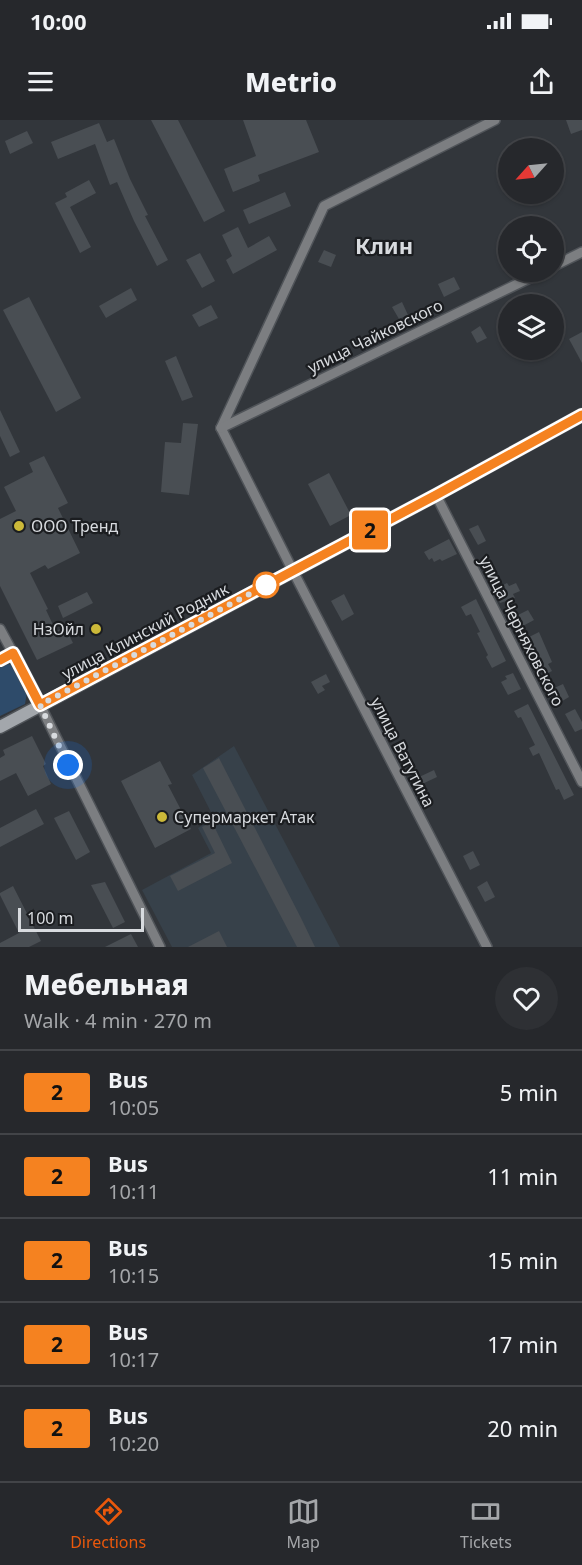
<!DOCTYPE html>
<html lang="en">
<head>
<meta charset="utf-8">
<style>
  :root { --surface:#26282c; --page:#2e3034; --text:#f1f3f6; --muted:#a4a6a9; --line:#424448; --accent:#ea580c }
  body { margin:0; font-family:"Noto Sans",sans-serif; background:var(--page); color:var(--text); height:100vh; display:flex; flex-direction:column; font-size:22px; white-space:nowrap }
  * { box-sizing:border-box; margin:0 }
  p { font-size:20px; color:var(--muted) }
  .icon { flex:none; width:33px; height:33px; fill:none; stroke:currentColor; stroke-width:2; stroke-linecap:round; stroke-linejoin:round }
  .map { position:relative; height:827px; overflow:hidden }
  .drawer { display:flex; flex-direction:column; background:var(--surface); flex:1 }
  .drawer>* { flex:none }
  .badge { padding:0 12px; border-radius:4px; font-size:21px; line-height:39px }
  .needle { width:39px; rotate:243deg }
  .buttons { position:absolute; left:498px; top:18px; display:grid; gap:12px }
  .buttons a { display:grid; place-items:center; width:66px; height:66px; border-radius:50%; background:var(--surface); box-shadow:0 2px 4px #0004,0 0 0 2px var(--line); font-size:30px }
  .scale { position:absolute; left:18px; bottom:15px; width:126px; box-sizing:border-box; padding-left:6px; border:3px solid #d8dbdf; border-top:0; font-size:16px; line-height:21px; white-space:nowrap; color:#d8dbdf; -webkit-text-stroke:4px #1b1d20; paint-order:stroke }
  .you { position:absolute; width:30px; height:30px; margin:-15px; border:4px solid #fff; border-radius:50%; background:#1a73e8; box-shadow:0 0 0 9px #1a73e833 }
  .map>.badge { position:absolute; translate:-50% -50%; box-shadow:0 0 0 3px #fff }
  .round { display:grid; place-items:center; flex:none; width:63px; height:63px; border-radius:32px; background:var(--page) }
  .head { display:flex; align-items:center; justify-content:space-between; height:102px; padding:0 24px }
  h1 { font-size:28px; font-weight:800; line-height:45px }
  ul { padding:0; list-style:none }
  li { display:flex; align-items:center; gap:18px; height:84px; padding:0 24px; border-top:2px solid var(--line) }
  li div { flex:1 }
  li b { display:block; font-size:22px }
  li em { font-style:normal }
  li .badge { min-width:66px; font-weight:700; text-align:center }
  .status { display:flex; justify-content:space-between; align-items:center; height:42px; padding:0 30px; background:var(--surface); direction:ltr }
  .status svg { height:16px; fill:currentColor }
  header { display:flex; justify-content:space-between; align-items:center; height:78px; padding:0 24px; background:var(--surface); font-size:27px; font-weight:800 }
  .dock { display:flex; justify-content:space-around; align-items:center; height:84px; border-top:2px solid var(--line); background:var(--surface); font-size:16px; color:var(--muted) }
  .dock a { display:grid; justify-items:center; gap:3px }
  .dock .on { color:var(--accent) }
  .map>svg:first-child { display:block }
</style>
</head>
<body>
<div class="status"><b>10:00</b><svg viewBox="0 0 49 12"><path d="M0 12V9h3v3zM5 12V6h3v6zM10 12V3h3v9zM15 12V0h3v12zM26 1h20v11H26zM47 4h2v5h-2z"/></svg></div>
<header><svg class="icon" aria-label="menu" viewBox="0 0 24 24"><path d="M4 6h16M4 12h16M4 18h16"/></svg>Metrio<svg class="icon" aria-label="share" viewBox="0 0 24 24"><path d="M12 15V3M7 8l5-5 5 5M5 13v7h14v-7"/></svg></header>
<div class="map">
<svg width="582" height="827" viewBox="0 0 582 827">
  <rect width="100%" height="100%" fill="#32363b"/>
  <!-- built -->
  <path fill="#37414a" d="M234 626 274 702 340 827H172L142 770 211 733 198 708 214 698 192 655Z"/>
  <!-- green -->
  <path fill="#2e4b6a" d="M7 544 14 545 27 572 25 584 0 596V547Z"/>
  <!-- building -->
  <g fill="#494e53">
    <path d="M151 0H178L225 91 204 102Z"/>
    <path d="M243 0H306L319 32 258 55 260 61 233 72 224 49 256 36Z"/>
    <path d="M566 0H582V10L571 14Z"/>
    <path d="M99 3 107 22 114 19 130 59 148 95 145 96 168 140 157 146 134 101 117 62 110 65 95 24 58 39 51 22Z"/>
    <path d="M27 11 33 23 10 34 5 21Z"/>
    <path d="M89 60 96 73 70 87 91 127 80 133 55 83 67 77 65 73Z"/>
    <path d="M285 72 291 86 249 104 243 90Z"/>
    <path d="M238 107 248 128 269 116 277 130 233 154 226 140 232 136 222 115Z"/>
    <path d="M324 130 336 135 331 147 318 142Z"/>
    <path d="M200 133 215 161 202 168 186 140Z"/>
    <path d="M454 157 460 169 444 177 438 164Z"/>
    <path d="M131 168 137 180 106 198 99 186Z"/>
    <path d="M29 177 81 278 56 292 3 190Z"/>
    <path d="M402 182 408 195 399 199 392 187Z"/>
    <path d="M211 185 218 198 199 207 192 195Z"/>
    <path d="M480 206 487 218 477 223 471 212Z"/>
    <path d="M582 212V243L569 219Z"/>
    <path d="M176 236 193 277 182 281 165 241Z"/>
    <path d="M0 290 20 332 10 337 0 316Z"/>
    <path d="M183 303 198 304 189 375 161 372 165 322 181 323Z"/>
    <path d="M44 336 68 383 58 388 80 433 48 449 45 445 30 453 48 489 46 490 56 511 65 507 73 523 37 540 0 466V399L16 391 4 367 33 352 29 343Z"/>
    <path d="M329 353 351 395 330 406 308 364Z"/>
    <path d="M478 405 486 421 478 425 469 409Z"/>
    <path d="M449 419 457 434 442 441 440 439 434 442 432 438 429 440 424 432Z"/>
    <path d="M507 463 509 466 516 463 520 471 513 474 515 478 500 483 493 470Z"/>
    <path d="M87 472 93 483 63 498 58 486Z"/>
    <path d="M344 474 354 494 342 501 331 481Z"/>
    <path d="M476 479 506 541 492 548 486 537 488 535 477 513 480 512 471 494 466 496 461 487Z"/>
    <path d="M528 490 534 500 521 507 516 496Z"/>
    <path d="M539 512 552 542 548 544 552 551 544 555 528 525 532 523 529 517Z"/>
    <path d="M513 553 521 569 508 575 501 562 507 559 505 556Z"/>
    <path d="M326 554 330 562 322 566 325 570 318 574 311 562Z"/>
    <path d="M563 564 569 577 559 583 552 569Z"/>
    <path d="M528 584 574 675 564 680 559 669 556 670 539 633 533 636 529 628 535 625 521 597 518 598 514 591Z"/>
    <path d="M575 589 582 602V609L575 612 565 594Z"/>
    <path d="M32 616 46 644 43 646 51 664 28 676 16 653 0 661V638L5 635 3 630Z"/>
    <path d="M219 638 301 798 315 827H297L203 648Z"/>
    <path d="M160 641 172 664 168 665 191 709 155 728 121 661Z"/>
    <path d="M434 650 437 657 420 665 417 658Z"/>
    <path d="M36 689 44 704 0 727V708Z"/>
    <path d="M69 691 90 732 76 740 54 698Z"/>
    <path d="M212 702 232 743 178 771 170 756 215 733 202 707Z"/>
    <path d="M473 731 480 745 470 750 463 736Z"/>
    <path d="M487 761 495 777 485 782 477 767Z"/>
    <path d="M105 762 125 802 113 808 91 765Z"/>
    <path d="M13 766 41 821 29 827H0V823L19 813 0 775V773Z"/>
    <path d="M219 811 227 827H188Z"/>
    <path d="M131 814 138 827H105Z"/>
  </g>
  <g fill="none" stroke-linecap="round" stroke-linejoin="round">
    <!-- minor casing -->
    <g stroke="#505459" stroke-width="12">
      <g id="minor">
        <path d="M554 146 582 132"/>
        <path d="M221 308 293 451 487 827"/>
        <path d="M221 308 324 86 495 0"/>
        <path d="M221 308 542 152"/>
        <path d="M436 375 582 662"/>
        <path d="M0 509 13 533"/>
        <path d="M40 585 160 827"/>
      </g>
    </g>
    <!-- secondary casing -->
    <g stroke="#505459" stroke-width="15">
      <g id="secondary">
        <path d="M0 540 13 533 40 585"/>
        <path d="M0 607 436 375 582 295"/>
      </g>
    </g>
    <!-- minor -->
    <use href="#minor" stroke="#7c7e81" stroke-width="9"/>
    <!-- secondary -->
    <use href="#secondary" stroke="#a3a7ac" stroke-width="12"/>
  </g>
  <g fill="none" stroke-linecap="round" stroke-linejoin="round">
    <!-- line casing -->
    <g stroke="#fff" stroke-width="14">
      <path id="line" d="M0 540 13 533 40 585 436 375 582 295"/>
    </g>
    <!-- line -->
    <use href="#line" stroke="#f58220" stroke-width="9"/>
    <!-- walk -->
    <path stroke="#d8dbdf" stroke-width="6" stroke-dasharray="0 10.8" d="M68 645 40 585 274 461 266 465"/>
  </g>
  <!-- markers -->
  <g fill="#ccb939" stroke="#1b1d20" stroke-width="2">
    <circle cx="19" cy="406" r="6"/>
    <circle cx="96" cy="509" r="6"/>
    <circle cx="162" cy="697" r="6"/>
  </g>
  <circle fill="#fff" stroke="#f58220" stroke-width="3" cx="266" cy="465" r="12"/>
  <g text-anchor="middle" stroke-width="4.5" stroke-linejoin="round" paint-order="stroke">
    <!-- street labels -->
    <g font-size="16" fill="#d8dbdf" stroke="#1b1d20">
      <text transform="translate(375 216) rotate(-26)" y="6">улица Чайковского</text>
      <text transform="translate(145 511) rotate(-28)" y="6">улица Клинский Родник</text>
      <text transform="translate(522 511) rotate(63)" y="6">улица Черняховского</text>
      <text transform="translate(403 632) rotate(63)" y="6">улица Ватутина</text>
    </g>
    <!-- poi labels -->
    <g font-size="16" fill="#d8dbdf" stroke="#1b1d20" text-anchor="start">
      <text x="31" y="412">ООО Тренд</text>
      <text x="84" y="515" text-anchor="end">НзОйл</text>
      <text x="174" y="703">Супермаркет Атак</text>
    </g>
    <!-- district labels -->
    <g font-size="22" font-weight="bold" fill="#d8dbdf" stroke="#1b1d20">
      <text x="384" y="134">Клин</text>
    </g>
  </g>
</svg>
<div class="buttons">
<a><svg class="needle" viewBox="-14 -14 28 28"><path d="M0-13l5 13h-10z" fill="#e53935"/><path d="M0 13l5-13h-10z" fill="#a4a6a9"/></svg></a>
<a><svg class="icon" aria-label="locate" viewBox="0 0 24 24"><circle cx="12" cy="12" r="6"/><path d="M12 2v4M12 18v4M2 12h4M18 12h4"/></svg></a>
<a><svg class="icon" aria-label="layers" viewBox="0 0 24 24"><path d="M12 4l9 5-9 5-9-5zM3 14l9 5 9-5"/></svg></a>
</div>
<div class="scale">100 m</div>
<div class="you" style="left:68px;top:645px"></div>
<b class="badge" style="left:370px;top:410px;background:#f58220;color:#111">2</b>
</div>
<section class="drawer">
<div class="head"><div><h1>Мебельная</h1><p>Walk · 4 min · 270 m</p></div><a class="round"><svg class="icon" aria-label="heart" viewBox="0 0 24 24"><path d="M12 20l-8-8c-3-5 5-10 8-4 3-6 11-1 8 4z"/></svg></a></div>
<ul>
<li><span class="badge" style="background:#f58220;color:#111">2</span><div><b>Bus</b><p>10:05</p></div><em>5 min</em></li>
<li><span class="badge" style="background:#f58220;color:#111">2</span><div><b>Bus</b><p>10:11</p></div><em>11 min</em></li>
<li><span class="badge" style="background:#f58220;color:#111">2</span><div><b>Bus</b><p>10:15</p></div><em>15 min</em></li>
<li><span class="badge" style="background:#f58220;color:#111">2</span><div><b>Bus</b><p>10:17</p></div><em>17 min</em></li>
<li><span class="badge" style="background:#f58220;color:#111">2</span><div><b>Bus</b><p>10:20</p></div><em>20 min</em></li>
</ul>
</section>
<nav class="dock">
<a class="on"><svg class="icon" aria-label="directions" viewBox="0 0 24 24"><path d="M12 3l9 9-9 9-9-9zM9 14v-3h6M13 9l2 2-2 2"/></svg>Directions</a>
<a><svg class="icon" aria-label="map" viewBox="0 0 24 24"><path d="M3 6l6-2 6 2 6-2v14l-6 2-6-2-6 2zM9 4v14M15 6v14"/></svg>Map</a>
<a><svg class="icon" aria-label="tickets" viewBox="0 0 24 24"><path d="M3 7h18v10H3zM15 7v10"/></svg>Tickets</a>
</nav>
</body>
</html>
